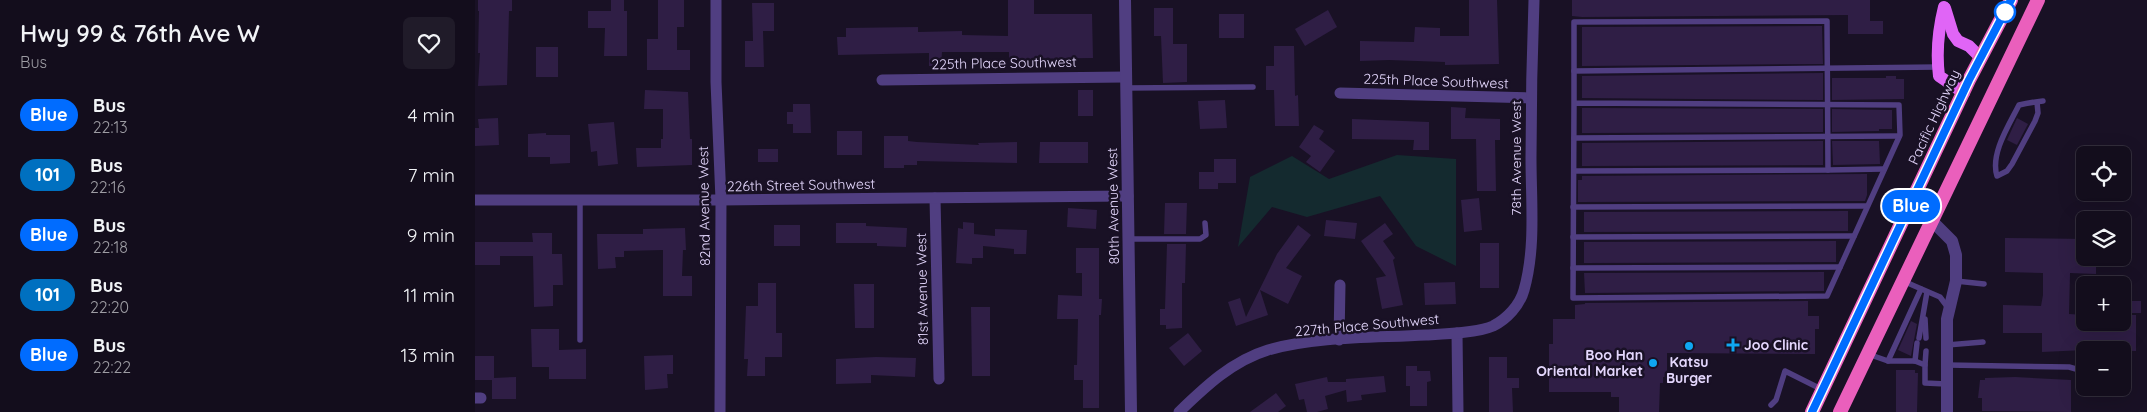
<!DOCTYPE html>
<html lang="en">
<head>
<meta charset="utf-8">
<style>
  :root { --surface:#130d1c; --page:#201b29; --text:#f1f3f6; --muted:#9d9ca3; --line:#322d3b }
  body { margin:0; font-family:Quicksand,sans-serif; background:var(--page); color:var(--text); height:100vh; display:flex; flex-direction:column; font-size:19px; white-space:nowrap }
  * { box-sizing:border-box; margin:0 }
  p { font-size:16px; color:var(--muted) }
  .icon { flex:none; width:28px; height:28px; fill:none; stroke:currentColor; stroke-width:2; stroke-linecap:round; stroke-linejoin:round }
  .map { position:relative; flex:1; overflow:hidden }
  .sheet { display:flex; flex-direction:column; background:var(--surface); width:475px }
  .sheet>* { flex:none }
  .badge { padding:0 10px; border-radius:16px; font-size:18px; line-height:32px }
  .tools { position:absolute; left:1601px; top:146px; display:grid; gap:10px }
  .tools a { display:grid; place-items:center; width:55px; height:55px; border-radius:8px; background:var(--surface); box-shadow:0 5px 20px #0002,0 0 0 1px var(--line); font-size:25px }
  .map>.badge { position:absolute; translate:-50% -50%; box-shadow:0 0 0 2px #fff }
  .round { display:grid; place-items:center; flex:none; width:52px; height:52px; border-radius:8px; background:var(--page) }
  .summary { display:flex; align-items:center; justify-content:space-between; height:85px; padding:0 20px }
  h1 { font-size:24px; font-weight:600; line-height:38px }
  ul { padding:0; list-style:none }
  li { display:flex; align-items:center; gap:15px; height:60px; padding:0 20px }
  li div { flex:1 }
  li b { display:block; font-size:19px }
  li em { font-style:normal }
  li .badge { min-width:55px; font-weight:700; text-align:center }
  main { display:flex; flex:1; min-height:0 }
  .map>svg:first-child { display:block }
</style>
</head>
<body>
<main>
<section class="sheet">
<div class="summary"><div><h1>Hwy 99 &amp; 76th Ave W</h1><p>Bus</p></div><a class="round"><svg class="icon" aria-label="heart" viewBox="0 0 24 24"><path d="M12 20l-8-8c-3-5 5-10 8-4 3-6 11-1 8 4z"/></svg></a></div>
<ul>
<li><span class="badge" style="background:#006cff;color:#fff">Blue</span><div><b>Bus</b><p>22:13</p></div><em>4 min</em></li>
<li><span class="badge" style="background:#0070c0;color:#fff">101</span><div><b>Bus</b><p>22:16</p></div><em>7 min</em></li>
<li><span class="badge" style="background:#006cff;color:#fff">Blue</span><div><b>Bus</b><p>22:18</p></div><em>9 min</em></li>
<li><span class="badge" style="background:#0070c0;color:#fff">101</span><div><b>Bus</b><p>22:20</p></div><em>11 min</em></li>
<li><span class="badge" style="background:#006cff;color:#fff">Blue</span><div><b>Bus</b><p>22:22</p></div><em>13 min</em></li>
</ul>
</section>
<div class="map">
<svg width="1672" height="412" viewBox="0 0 1672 412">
  <rect width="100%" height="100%" fill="#191125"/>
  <!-- green -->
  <path fill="#142a2f" d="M922 155 981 159V266L941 246 905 196 832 217 797 207 763 247 775 177 817 156 854 179Z"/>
  <!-- building -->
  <g fill="#2f1e45">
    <path d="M3 0H37V11H34L32 85 3 86 5 53H3L4 11H3Z"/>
    <path d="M136 0H149V11H152V56H129L130 28H113V11H136Z"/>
    <path d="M183 0H209V27H202V50H215V70H172V39H183Z"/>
    <path d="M533 0H559V14H617L618 58 534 59V52H467L466 66H454V53L363 55 362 37H371V28L443 27V32L487 31V35L533 36Z"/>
    <path d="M994 0H1022L1024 64 970 65V62L914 60 885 61V41L939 42 940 27 965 28V36H994Z"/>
    <path d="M1097 0H1395V21H1408V34H1373V15L1107 17 1097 16Z"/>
    <path d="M277 3H299V31H288L289 67H270V41H278Z"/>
    <path d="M679 8H698V44H712V82L688 83 686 36H679Z"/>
    <path d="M853 10 862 27 830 46 820 29Z"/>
    <rect x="744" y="14" width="25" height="24"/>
    <path d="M1347 26 1348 64 1107 66V27Z"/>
    <path d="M799 46H819L820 96 823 95 824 126H800L799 90H791V66H799Z"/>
    <rect x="61" y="47" width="22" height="30"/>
    <path d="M1348 73V100L1107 98V76Z"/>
    <path d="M1411 76H1421V79H1429V99L1357 100V78H1411Z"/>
    <path d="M170 90 213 92 215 139H217V165L162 167 161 148H186V139H188V109H169Z"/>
    <rect x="603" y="90" width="15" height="26"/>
    <path d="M750 100 752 128 725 129 723 101Z"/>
    <path d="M318 104H335L336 133H318V124H312V112H318Z"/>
    <path d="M976 107 991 108 990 118 1025 119V140H1020L1021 191H1002L1001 139H976Z"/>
    <path d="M1107 108 1348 109V132L1107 133Z"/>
    <path d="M1357 109 1417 110V129H1404V131L1357 132Z"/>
    <path d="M23 118 24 145 0 146V128H4L3 119Z"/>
    <path d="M1542 118 1553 124 1542 145 1532 140Z"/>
    <path d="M877 119 954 122V150H938L939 140 877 139Z"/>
    <path d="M139 122 143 164 123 166 122 151 116 152 113 124Z"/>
    <path d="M839 125 849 131 844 139 860 151 845 172 831 162 836 156 824 147Z"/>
    <rect x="362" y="131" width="25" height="24"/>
    <path d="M71 133V135H95V163L75 164V157H53V134Z"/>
    <path d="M409 136H433V141L442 142 504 145 503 143 542 142V163L442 161V165H429V168H409Z"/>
    <path d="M1348 141V165L1107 166V143Z"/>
    <path d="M1357 141H1404L1405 164 1358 165Z"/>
    <path d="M565 142H613V163H564Z"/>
    <rect x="283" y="149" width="20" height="13"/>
    <path d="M739 159H761V183H743V189H724V172H739Z"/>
    <path d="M1392 174V195L1390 201 1103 202V180H1107V176Z"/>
    <path d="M1004 198 1007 230 989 232 986 200Z"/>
    <path d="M690 203H712L711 234H689Z"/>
    <path d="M593 208 622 210 621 229 592 227Z"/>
    <path d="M1373 211V231L1109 232V212Z"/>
    <path d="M851 220 882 223 880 239 849 236Z"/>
    <path d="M488 222 499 223V234L520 236V229L552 230 551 254H539V249L508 246V258H497V264L481 263 483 228 488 229Z"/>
    <path d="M361 223H391V226L432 228 431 247 402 246V243H361Z"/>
    <path d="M910 223 918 234 908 241 920 258 918 260 928 305 907 309 901 278 911 276 886 241Z"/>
    <rect x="299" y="225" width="26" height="21"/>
    <path d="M823 225 836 235 811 268 827 276 813 304 785 290 793 315 761 326 753 302 765 298 771 317 802 254Z"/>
    <path d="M210 228 211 250H208L207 276H217V296H188V250L149 251V257H140L141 268 123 269 122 234H168V229Z"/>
    <path d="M57 233H77V254H87L88 285H78V306L59 307 58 256H25V265H0V242H58Z"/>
    <path d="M1530 238 1610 239V258H1621V274L1595 273 1594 314 1610 315V322H1648V315H1661V351L1610 350 1567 352V333H1528V305L1566 306 1568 295V273L1530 272Z"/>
    <path d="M1361 241V262L1109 263V242Z"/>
    <rect x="1005" y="243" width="19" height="45"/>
    <path d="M692 244H711L710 283H707V328L691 329V325H685V309H690Z"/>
    <path d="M601 248H624V299H627L626 315H624V408H608V380H599V365H602L603 319H582L583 295 607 296V273H601Z"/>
    <path d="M1349 272V291L1110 293 1109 273Z"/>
    <path d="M980 282 981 304 950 305 949 283Z"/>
    <path d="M283 283H301V333H307V357H290V376H272L273 359H269L271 306H283Z"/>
    <path d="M379 284H399V328H380Z"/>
    <path d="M1333 301V316H1344V329H1340V354L1192 353V377H1188V383H1185L1184 412H1144V397H1136V392H1074V344H1078V319H1100V305L1110 304V303Z"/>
    <rect x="1653" y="301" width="13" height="12"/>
    <path d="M496 307H515V376H497Z"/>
    <path d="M1436 321 1442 324 1436 356 1423 350Z"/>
    <path d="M56 329H84V350L111 349V379H74V367H57Z"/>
    <path d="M713 333 727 351 709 366 694 348Z"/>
    <path d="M198 355V374H192L193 388 170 390 169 356Z"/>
    <path d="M0 356H19V378L41 377V399H17V380H0Z"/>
    <path d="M401 357 441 358 440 377 396 375V383L361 384V359Z"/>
    <path d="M1014 357H1032V378H1044V388H1037L1038 412H1014Z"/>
    <path d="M931 366H942V371H955L956 381 952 382V406H935V386H931Z"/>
    <path d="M1421 370H1440V373H1443L1442 412H1421Z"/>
    <path d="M909 376 911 392 886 395 887 400 872 402 871 390 850 396 853 409 842 412H832L829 399 824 400 820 384 852 377 853 382H871V379Z"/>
    <path d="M1540 377 1596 380V412L1507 411V398H1503L1505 380H1510V378Z"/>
    <path d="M801 393 811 406 803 412H775Z"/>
  </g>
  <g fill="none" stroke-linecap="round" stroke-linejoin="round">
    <!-- service -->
    <g stroke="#503e81" stroke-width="5.5">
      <path d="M651 88 778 87"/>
      <path d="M1562 102 1563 113 1560 121 1537 164 1532 171 1522 176C1515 154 1534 125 1544 105 1552 103 1559 102 1568 101"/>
      <path d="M1099 103 1424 105 1425 135 1352 296 1098 298 1099 103V71L1463 67"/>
      <path d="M1099 138 1424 136"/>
      <path d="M1353 170 1409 169"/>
      <path d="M1099 171 1353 170 1352 21 1099 22V71"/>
      <path d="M105 201V340"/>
      <path d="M1098 207 1392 206"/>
      <path d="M1098 237 1379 236"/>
      <path d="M654 239H725L731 235 730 223"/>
      <path d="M1098 268 1365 267"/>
      <path d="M1428 281 1465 297 1474 309"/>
      <path d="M1481 281 1509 284"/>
      <path d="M1450 319 1451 338"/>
      <path d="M1444 338 1452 292"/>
      <path d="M1472 345 1508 342"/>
      <path d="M1393 354 1413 361 1446 289"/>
      <path d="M1413 361H1440L1450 365V383L1471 384"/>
      <path d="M1440 361 1442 343"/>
      <path d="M1450 365 1451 351"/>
      <path d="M1472 365 1594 367 1601 369 1610 377"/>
      <path d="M1296 405 1301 400 1310 371 1346 389"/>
    </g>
    <!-- minor -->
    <g stroke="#503e81" stroke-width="11">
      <path d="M241 0V82L246 200 245 412"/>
      <path d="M407 80 650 77"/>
      <path d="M865 93 1056 98"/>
      <path d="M460 198 464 379"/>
      <path d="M0 200H246L653 196"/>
      <path d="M982 333 983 412"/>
      <path d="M864 340 865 285"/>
      <path d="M0 398H6"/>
      <path d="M704 412C730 387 757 361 793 350 843 336 899 338 951 335 969 334 1002 333 1018 326 1032 319 1045 305 1049 290 1061 248 1056 201 1056 158 1056 106 1057 53 1059 0"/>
    </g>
    <!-- tertiary -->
    <g stroke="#503e81" stroke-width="12">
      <path d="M650 0 656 412"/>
      <path d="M1457 221 1477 241 1481 255V281L1472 319V412"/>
    </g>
    <!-- primary -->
    <g stroke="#e065f6" stroke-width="12">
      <path d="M1469 7C1463 31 1461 52 1464 76L1489 93"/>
      <path d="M1470 8 1478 34 1483 41 1494 46 1506 58"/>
    </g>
    <!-- trunk -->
    <g stroke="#ea5fbc" stroke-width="14">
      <path d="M1337 412 1494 80 1536 0"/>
      <path d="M1365 412 1563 0"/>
    </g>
  </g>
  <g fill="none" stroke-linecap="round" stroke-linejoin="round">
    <!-- line casing -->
    <g stroke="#fff" stroke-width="11">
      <path id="line" d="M1337 412 1494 80 1536 0"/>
    </g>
    <!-- line -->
    <use href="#line" stroke="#006cff" stroke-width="8"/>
  </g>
  <!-- markers -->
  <circle fill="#fff" stroke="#006cff" stroke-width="2.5" cx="1530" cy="12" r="10"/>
  <g fill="#0fa7f1" stroke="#191125" stroke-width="2">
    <path d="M1255.5 337.5h5v5h5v5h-5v5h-5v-5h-5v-5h5z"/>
    <circle cx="1214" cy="346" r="5"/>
    <circle cx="1178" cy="363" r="5"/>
  </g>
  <g text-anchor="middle" stroke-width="5" stroke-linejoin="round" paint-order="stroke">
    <!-- street labels -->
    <g font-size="14" fill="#e4d7fd" stroke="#191125">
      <text transform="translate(529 63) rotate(-1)" y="5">225th Place Southwest</text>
      <text transform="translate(961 81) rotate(2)" y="5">225th Place Southwest</text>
      <text transform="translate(1459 117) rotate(-65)" y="5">Pacific Highway</text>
      <text transform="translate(1041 158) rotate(-90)" y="5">78th Avenue West</text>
      <text transform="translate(326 185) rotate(-1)" y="5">226th Street Southwest</text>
      <text transform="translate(229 206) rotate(-91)" y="5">82nd Avenue West</text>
      <text transform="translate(638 206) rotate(-91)" y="5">80th Avenue West</text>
      <text transform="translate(447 289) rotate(-91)" y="5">81st Avenue West</text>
      <text transform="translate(892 325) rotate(-5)" y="5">227th Place Southwest</text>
    </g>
    <!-- poi labels -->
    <g font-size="14" font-weight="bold" fill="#e4d7fd" stroke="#191125" text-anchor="start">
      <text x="1269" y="350">Joo Clinic</text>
      <text x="1168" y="360" text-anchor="end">Boo Han<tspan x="1168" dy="16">Oriental Market</tspan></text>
      <text x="1214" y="367" text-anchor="middle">Katsu<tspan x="1214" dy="16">Burger</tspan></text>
    </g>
  </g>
</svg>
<div class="tools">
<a><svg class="icon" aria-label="locate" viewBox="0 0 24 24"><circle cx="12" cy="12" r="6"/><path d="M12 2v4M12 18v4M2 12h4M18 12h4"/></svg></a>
<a><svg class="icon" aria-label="layers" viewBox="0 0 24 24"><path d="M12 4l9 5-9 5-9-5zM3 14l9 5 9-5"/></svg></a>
<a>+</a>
<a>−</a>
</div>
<b class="badge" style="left:1436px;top:206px;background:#006cff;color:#fff">Blue</b>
</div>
</main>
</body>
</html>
